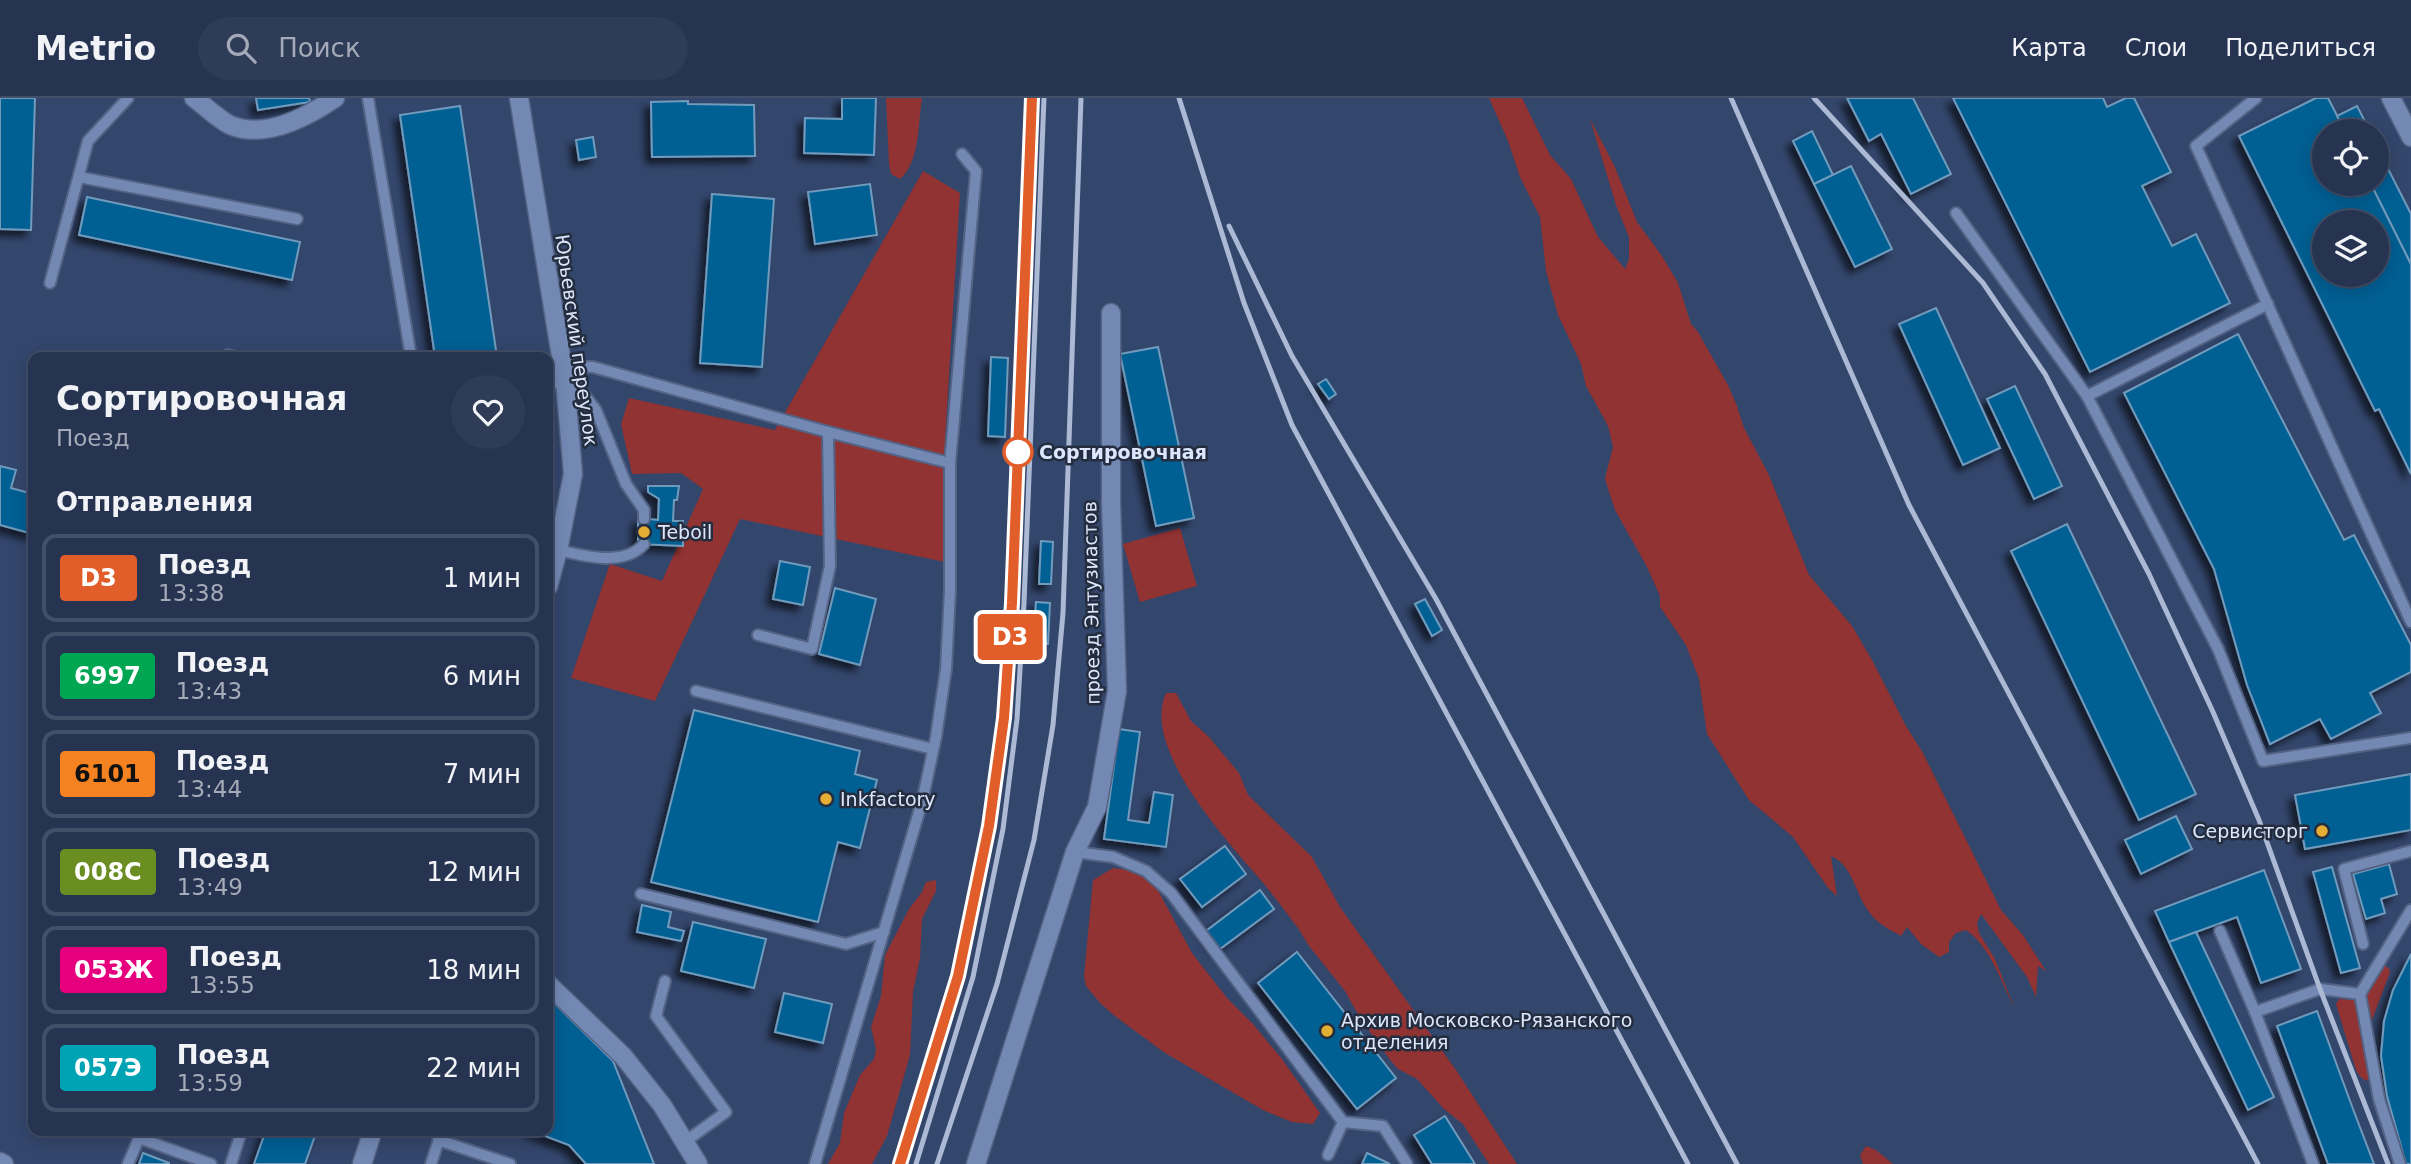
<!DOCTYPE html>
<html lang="ru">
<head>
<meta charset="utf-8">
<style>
  :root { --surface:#263451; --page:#2e3c58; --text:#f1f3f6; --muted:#a4aab7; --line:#424f68 }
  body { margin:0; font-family:"DejaVu Sans",sans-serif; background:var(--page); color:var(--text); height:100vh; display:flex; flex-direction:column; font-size:26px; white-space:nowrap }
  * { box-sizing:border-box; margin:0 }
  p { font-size:23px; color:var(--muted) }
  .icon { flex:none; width:38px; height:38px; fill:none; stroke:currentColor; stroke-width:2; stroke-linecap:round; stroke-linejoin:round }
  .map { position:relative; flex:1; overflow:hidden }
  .sheet { position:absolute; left:28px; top:254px; width:525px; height:784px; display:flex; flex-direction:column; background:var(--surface); border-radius:14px; box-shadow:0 4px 18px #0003,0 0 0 2px var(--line) }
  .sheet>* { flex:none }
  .badge { padding:0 14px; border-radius:5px; font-size:24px; line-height:46px }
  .tools { position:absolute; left:2312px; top:21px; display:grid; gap:14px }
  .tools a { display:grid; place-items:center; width:77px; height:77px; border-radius:50%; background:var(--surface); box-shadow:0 4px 18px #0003,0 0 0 2px var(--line); font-size:35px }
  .map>.badge { position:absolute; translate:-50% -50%; box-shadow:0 0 0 4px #fff }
  h2 { padding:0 28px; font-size:26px; line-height:63px }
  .round { display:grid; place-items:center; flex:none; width:74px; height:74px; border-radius:37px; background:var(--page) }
  .summary { display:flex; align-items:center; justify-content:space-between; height:119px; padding:0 28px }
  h1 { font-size:33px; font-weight:700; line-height:52px }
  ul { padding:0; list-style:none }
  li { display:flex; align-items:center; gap:21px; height:88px; margin:0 14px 10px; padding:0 14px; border:4px solid var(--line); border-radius:14px }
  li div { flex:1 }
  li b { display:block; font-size:26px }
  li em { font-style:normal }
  li .badge { min-width:77px; font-weight:700; text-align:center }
  header { display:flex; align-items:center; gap:42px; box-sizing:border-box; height:98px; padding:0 35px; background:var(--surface); border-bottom:2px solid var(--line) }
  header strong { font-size:33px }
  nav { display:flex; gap:38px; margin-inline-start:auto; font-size:24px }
  .search { width:490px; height:63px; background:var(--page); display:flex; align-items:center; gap:18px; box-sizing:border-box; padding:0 24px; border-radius:38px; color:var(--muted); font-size:26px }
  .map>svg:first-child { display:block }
</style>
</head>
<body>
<header>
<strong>Metrio</strong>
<div class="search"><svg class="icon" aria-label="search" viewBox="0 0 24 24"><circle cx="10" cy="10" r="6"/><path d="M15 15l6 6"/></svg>Поиск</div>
<nav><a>Карта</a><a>Слои</a><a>Поделиться</a></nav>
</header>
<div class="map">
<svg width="2411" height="1066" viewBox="0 0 2411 1066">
  <defs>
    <filter id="shadow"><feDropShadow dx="-6" dy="6" stdDeviation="3.5" flood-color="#0009"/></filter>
  </defs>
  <rect width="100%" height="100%" fill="#33466c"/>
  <!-- green -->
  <g fill="#913233">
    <path d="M886 0H922C918 25 920 64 900 81L891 76 889 66Z"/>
    <path d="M1489 0H1522L1550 57 1571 81 1598 139 1625 171 1629 161V139L1616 107 1590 21 1614 67 1637 124 1662 158 1678 185 1691 226 1698 234 1729 289 1737 308 1744 330 1769 377 1809 477 1852 528 1872 562 1906 628 1923 655 2001 812 2023 837 2046 873 2038 868 2036 899 2027 879 1981 816 1977 825 1979 835 1995 861 2014 909C2001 884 1990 848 1966 832L1956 835 1949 844V854L1939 859 1921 846 1907 829 1901 838C1888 831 1875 824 1867 811 1855 793 1852 767 1831 758L1837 798 1828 790 1793 739 1749 702 1707 636 1699 581 1686 547 1660 509V498L1647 469 1615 412 1608 391 1605 380 1613 349 1608 328 1586 288 1581 266 1558 217 1546 173 1540 119 1520 79 1508 43Z"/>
    <path d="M923 73 960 95 945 344V464L740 421 655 603 571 580 610 466 662 483 703 391 681 375 632 376 621 326 629 300 775 332Z"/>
    <path d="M1180 430 1197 488 1140 504 1123 446Z"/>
    <path d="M1166 595H1176L1191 623 1209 639 1239 675 1248 697 1312 759 1340 809 1456 972 1517 1066H1489L1463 1026 1444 1011 1417 981 1398 971 1391 963 1360 920 1345 893 1309 848 1298 830C1285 813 1272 795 1258 779 1225 740 1141 650 1166 595Z"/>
    <path d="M1113 770 1135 773 1155 787 1192 855 1227 900 1253 926 1282 961 1320 1015 1313 1026 1292 1024 1263 1012 1165 955 1116 919 1100 905 1086 888 1084 878 1093 782Z"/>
    <path d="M936 782V793L922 821 920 860 913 894 910 957 887 1038 872 1066H828L840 1045 844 1015 860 977 874 961 876 951 871 929 881 898 885 857 909 811 922 794 926 784Z"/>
    <path d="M2381 868H2386L2390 872 2389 877 2370 927 2372 983C2363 983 2360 979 2356 972L2336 906 2339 901 2355 902 2359 899Z"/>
    <path d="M1866 1048 1876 1052 1893 1066H1863L1860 1057Z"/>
  </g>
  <!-- building -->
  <g fill="#055f93" stroke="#709bbd" stroke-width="2" fill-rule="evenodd" filter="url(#shadow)">
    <path d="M0 0H35L31 132 0 131Z"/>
    <path d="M256 0H309L310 4 258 12Z"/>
    <path d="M842 0H876L874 57 804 55 805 20 842 21Z"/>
    <path d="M1847 0H1913L1951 76 1911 96 1881 36 1869 43Z"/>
    <path d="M1953 0H2103L2107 9 2126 0H2134L2171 74 2142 88 2172 148 2196 136 2230 205 2090 274Z"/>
    <path d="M2316 0H2328L2345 33H2324V86H2371L2411 166V376L2379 311 2375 313 2239 38ZM2324 124H2376V177H2324Z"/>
    <path d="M688 3V6L754 7 755 58 652 59 651 4Z"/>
    <path d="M460 8 497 259H435L400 17Z"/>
    <path d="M2357 8 2370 33H2345L2337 18Z"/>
    <path d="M1812 33 1833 77 1814 86 1793 43Z"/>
    <path d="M593 39 596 59 579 62 576 42Z"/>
    <path d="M2376 47 2411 116V166L2371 86H2376Z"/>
    <path d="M1851 68 1892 151 1855 169 1814 86Z"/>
    <path d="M870 86 877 137 815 146 808 94Z"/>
    <path d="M712 96 774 101 762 269 700 265Z"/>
    <path d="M87 99 300 144 292 182 79 137Z"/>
    <path d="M1936 210 2000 350 1963 367 1899 226Z"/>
    <path d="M2238 236 2344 442 2354 437 2411 547V574L2370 595 2381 615 2331 641 2320 621 2270 646 2247 587 2214 471 2124 295Z"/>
    <path d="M1158 249 1194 420 1156 428 1120 256Z"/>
    <path d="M991 259 1008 260 1005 339 988 338Z"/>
    <path d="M1326 281 1336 296 1329 301 1318 286Z"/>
    <path d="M2015 288 2062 388 2034 401 1987 301Z"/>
    <path d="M0 368 16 372 11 390 33 396V436L0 427Z"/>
    <path d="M648 388H679L677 402H674L673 423H683V448L638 446V420L658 422 659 401 648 394Z"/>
    <path d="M2067 426 2196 696 2139 722 2011 453Z"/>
    <path d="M1041 443 1053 444 1051 486H1039Z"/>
    <path d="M780 463 810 469 803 507 773 501Z"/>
    <path d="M835 490 876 501 860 567 819 556Z"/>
    <path d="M1425 501 1442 532 1432 538 1415 506Z"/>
    <path d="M1036 504 1050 505 1048 546 1033 545Z"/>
    <path d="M694 612 860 653 855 676 877 682 860 750 838 744 818 824 651 784Z"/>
    <path d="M1119 631 1140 634 1128 722 1149 725 1154 694 1173 697 1166 749 1104 741Z"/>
    <path d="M2411 676V732L2305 751 2295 697Z"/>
    <path d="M2176 718 2192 751 2141 776 2125 742Z"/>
    <path d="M1225 748 1246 776 1202 809 1180 781Z"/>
    <path d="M2389 766 2397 796 2381 801 2385 815 2366 821 2353 776Z"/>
    <path d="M2332 769 2360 870 2341 875 2313 774Z"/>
    <path d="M2264 772 2301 871 2261 885 2237 819 2169 844 2155 813Z"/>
    <path d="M1260 792 1274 811 1220 851 1206 833Z"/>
    <path d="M642 807 671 814 668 829 684 833 681 843 637 834Z"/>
    <path d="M693 824 766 841 754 890 681 873Z"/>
    <path d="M2196 834 2274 999 2248 1012 2169 844Z"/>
    <path d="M1297 854 1396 980 1357 1011 1258 885Z"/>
    <path d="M2411 856V1066H2406L2387 998 2381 958 2384 923 2393 892Z"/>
    <path d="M784 895 832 906 823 945 775 934Z"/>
    <path d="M548 899 613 963 654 1066H586L569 1047 529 1032H548Z"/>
    <path d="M2317 913 2353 1011 2374 1066H2328L2277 928Z"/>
    <path d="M1445 1018 1475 1066H1432L1414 1037Z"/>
    <path d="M266 1032H317L305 1066H254Z"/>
    <path d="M143 1055 169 1065V1066H139Z"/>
    <path d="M1367 1055 1390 1066H1362Z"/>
  </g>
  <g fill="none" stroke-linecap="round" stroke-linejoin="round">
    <!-- service casing -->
    <g stroke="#546384" stroke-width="14">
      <g id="service">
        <path d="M368 0 411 259"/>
        <path d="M2256 0 2196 48 2411 524"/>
        <path d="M79 79 297 121"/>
        <path d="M1956 115 2087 298 2218 551 2263 663 2411 640"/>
        <path d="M50 185 88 43 128 0"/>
        <path d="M227 259 228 257 236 259"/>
        <path d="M562 268 593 269 828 334 950 365V493L946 571 936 639 922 704 815 1066"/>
        <path d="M566 273 596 312 626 386 644 412V421"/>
        <path d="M548 286 565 283"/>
        <path d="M2087 298 2268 206"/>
        <path d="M950 365 976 73 962 56"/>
        <path d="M558 452C584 458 624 469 644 446"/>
        <path d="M758 537 812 551 830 468 828 334"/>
        <path d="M696 593 933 651"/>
        <path d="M1075 754 1113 759 1146 773 1171 795 1343 1024 1383 1028 1407 1066"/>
        <path d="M641 796 846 846 884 834"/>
        <path d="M2220 833 2255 914 2313 1066"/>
        <path d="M2363 846 2344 771 2411 753"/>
        <path d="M665 883 656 918 726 1014 686 1043"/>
        <path d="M2255 914 2320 891 2360 896"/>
        <path d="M438 1042 510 1066"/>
        <path d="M1328 1057 1343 1024"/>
        <path d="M128 1066 139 1040 211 1066"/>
        <path d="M231 1066 242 1032"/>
        <path d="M431 1066 442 1032"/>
        <path d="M2400 1066 2379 1001 2360 896 2411 812"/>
      </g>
    </g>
    <!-- minor casing -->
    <g stroke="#546384" stroke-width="21">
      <g id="minor">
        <path d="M194 0C205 8 218 21 230 27 265 42 307 19 335 0"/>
        <path d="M548 886 623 958 662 1007 698 1066"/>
        <path d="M0 1064 4 1066"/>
        <path d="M976 1066 1075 754 1097 709 1117 593 1111 405V215"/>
      </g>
    </g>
    <!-- tertiary casing -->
    <g stroke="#546384" stroke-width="21">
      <g id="tertiary">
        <path d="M519 0 565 283 573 376 558 452 548 489"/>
        <path d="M2391 0 2411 39"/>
        <path d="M362 1066 373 1032"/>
      </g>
    </g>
    <!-- service -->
    <use href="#service" stroke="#7389b4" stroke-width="10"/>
    <!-- minor -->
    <use href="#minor" stroke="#7389b4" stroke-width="18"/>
    <!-- tertiary -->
    <use href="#tertiary" stroke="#7389b4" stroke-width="18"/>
    <!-- rail -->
    <g stroke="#abb9d4" stroke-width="5">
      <path d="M1179 0 1244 205 1292 327 1688 1066"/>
      <path d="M1731 0 1909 407 2258 1066"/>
      <path d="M1814 0 1983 185 2045 276 2149 476 2213 614 2259 722 2320 891 2388 1066"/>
      <path d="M1229 128 1292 258 1436 501 1737 1066"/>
      <path d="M900 1066 958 878 989 728 1005 620 1012 505 1032 0"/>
      <path d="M916 1066 973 879 1003 731 1017 621 1024 505 1044 0"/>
      <path d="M937 1066 997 886 1034 742 1053 627 1063 515 1081 0"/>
    </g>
  </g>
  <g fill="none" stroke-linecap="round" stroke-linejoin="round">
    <!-- line casing -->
    <g stroke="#fff" stroke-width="16">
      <path id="line" d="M900 1066 958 878 989 728 1004 620 1012 505 1032 0"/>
    </g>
    <!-- line -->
    <use href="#line" stroke="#e15d29" stroke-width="10"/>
  </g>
  <!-- markers -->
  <circle fill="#fff" stroke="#e15d29" stroke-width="3.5" cx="1018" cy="354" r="14"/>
  <g fill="#e4ae35" stroke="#242d3e" stroke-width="2.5">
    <circle cx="644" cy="434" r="7"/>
    <circle cx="826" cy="701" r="7"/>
    <circle cx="2322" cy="733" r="7"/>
    <circle cx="1327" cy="933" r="7"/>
  </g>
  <g text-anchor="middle" stroke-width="5" stroke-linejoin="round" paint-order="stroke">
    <!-- street labels -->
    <g font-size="19" fill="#dbe7fe" stroke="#242d3e">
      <text transform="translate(577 242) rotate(82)" y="7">Юрьевский переулок</text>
      <text transform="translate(1091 505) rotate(-91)" y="7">проезд Энтузиастов</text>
    </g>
    <!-- stop labels -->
    <g font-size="19" font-weight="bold" fill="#dbe7fe" stroke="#242d3e" text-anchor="start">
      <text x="1039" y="361">Сортировочная</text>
    </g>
    <!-- poi labels -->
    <g font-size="19" fill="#dbe7fe" stroke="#242d3e" text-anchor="start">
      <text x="658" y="441">Teboil</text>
      <text x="840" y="708">Inkfactory</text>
      <text x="2308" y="740" text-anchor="end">Сервисторг</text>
      <text x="1341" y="929">Архив Московско-Рязанского<tspan x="1341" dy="22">отделения</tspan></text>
    </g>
  </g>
</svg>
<div class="tools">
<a><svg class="icon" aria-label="locate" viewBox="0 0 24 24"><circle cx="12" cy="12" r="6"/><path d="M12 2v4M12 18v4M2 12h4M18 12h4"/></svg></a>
<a><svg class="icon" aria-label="layers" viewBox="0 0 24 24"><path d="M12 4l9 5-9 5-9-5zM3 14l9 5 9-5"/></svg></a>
</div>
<b class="badge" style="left:1010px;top:539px;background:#e15d29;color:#fff">D3</b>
<section class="sheet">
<div class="summary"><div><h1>Сортировочная</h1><p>Поезд</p></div><a class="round"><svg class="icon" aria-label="heart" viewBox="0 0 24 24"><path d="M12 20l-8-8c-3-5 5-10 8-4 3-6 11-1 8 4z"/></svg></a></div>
<h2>Отправления</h2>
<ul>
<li><span class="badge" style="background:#e15d29;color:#fff">D3</span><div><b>Поезд</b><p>13:38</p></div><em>1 мин</em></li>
<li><span class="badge" style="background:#00a651;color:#fff">6997</span><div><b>Поезд</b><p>13:43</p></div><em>6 мин</em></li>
<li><span class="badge" style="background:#f58220;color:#111">6101</span><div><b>Поезд</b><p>13:44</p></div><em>7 мин</em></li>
<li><span class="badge" style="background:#6b8e23;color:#fff">008С</span><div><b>Поезд</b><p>13:49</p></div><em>12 мин</em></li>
<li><span class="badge" style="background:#e6007e;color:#fff">053Ж</span><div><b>Поезд</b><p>13:55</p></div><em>18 мин</em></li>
<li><span class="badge" style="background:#00a3b4;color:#fff">057Э</span><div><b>Поезд</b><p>13:59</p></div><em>22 мин</em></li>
</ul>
</section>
</div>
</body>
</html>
